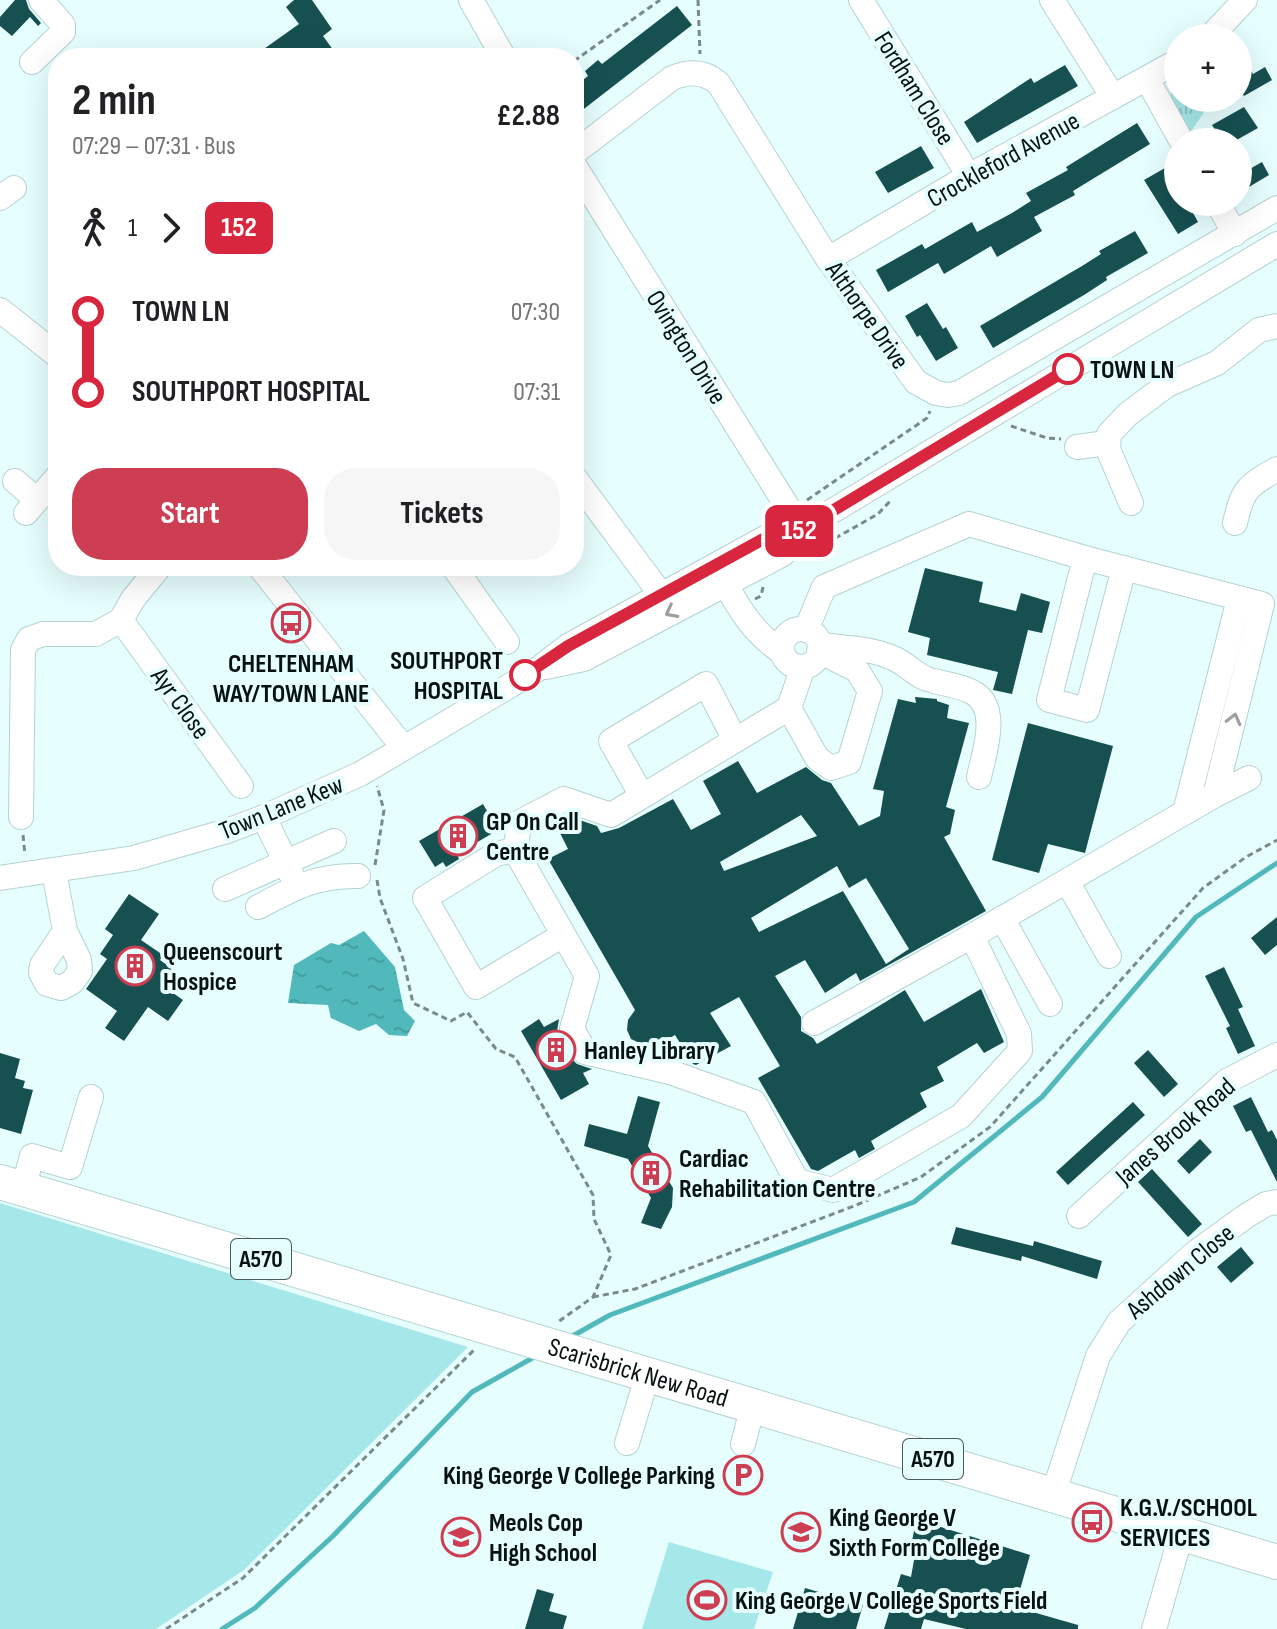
<!DOCTYPE html>
<html lang="en">
<head>
<meta charset="utf-8">
<style>
  :root { --surface:#fff; --page:#f6f6f6; --text:#202124; --muted:#757577; --accent:#ce3e52 }
  body { margin:0; font-family:"Sofia Sans Condensed",sans-serif; background:var(--page); color:var(--text); height:100vh; display:flex; flex-direction:column; font-size:30px; white-space:nowrap }
  * { box-sizing:border-box; margin:0 }
  p { font-size:26px; color:var(--muted) }
  .icon { flex:none; width:44px; height:44px; fill:none; stroke:currentColor; stroke-width:2; stroke-linecap:round; stroke-linejoin:round }
  .map { position:relative; flex:1; overflow:hidden }
  .panel { position:absolute; left:48px; top:48px; width:536px; height:528px; display:flex; flex-direction:column; background:var(--surface); border-radius:32px; box-shadow:0 8px 32px #0002 }
  .panel>* { flex:none }
  .badge { padding:0 16px; border-radius:12px; font-size:28px; line-height:52px }
  .fabs { position:absolute; left:1164px; top:24px; display:grid; gap:16px }
  .fabs a { display:grid; place-items:center; width:88px; height:88px; border-radius:50%; background:var(--surface); box-shadow:0 8px 32px #0002; font-size:40px }
  .map>.badge { position:absolute; translate:-50% -50%; box-shadow:0 0 0 4px #fff }
  .legs { display:flex; align-items:center; gap:12px; height:88px; padding:0 24px; font-size:26px }
  .legs p { margin-inline-start:auto }
  .overview { display:flex; align-items:center; justify-content:space-between; height:136px; padding:0 24px }
  h1 { font-size:44px; font-weight:700; line-height:60px }
  .action { display:flex; gap:16px; margin-top:auto; padding:16px 24px }
  .action a { flex:1; height:92px; border-radius:32px; background:var(--accent); color:#fff; font-size:32px; font-weight:700; line-height:92px; text-align:center }
  .action a+a { background:var(--page); color:var(--text) }
  ul { padding:0 24px; list-style:none }
  li { display:flex; align-items:center; gap:28px; height:80px; font-size:30px }
  li i { display:grid; place-items:center; width:12px; height:100%; margin:0 10px; background:currentColor }
  li i::after { content:''; width:20px; height:20px; margin:-10px; border:6px solid; border-radius:50%; background:var(--surface) }
  li p { margin-inline-start:auto }
  li:first-child i { background:linear-gradient(#0000 50%,currentColor 0) }
  li:last-child i { background:linear-gradient(currentColor 50%,#0000 0) }
  .map>svg:first-child { display:block }
</style>
</head>
<body>
<div class="map">
<svg width="1277" height="1629" viewBox="0 0 1277 1629">
  <defs>
    <pattern id="grass-tufts" width="24" height="20" patternUnits="userSpaceOnUse" patternTransform="scale(2)"><rect width="24" height="20" fill="#a6e8e9"/><path d="M3 7l-1-3M5 7V3M7 7l1-3M15 17l-1-3M17 17v-4M19 17l1-3" fill="none" stroke="#8dc6c7"/></pattern>
    <pattern id="water-ripples" width="26" height="14" patternUnits="userSpaceOnUse" patternTransform="scale(2)"><rect width="26" height="14" fill="#51b9bb"/><path d="M2 4q2-2 4 0t4 0M15 11q2-2 4 0t4 0" fill="none" stroke="#459ea0"/></pattern>
  </defs>
  <rect width="100%" height="100%" fill="#e7fefe"/>
  <!-- grass -->
  <path fill="url(#grass-tufts)" d="M1178 81V98H1208L1203 114 1189 134 1170 102 1172 84Z"/>
  <!-- park -->
  <g fill="#a6e8e9">
    <path d="M0 1203 468 1347 244 1570 156 1629H0Z"/>
    <path d="M669 1542 773 1572 754 1629H642Z"/>
  </g>
  <!-- water -->
  <path fill="url(#water-ripples)" d="M364 931 395 967 404 1010 415 1021 407 1036 389 1035 376 1024 359 1031 331 1018 328 1005 288 1003 294 965 331 943 339 945Z"/>
  <g fill="none" stroke-linecap="round" stroke-linejoin="round">
    <!-- stream -->
    <g stroke="#51b9bb" stroke-width="5">
      <path d="M569 1338 610 1315 914 1202 1042 1097 1196 917 1277 863"/>
      <path d="M222 1629 255 1608 333 1536 472 1392 536 1356"/>
    </g>
  </g>
  <!-- building -->
  <g fill="#175051" fill-rule="evenodd">
    <path d="M15 0H26L29 9 41 23 38 26 30 17 12 36 0 26V17Z"/>
    <path d="M294 0H312L332 29 323 36 339 58H251L299 24 286 7Z"/>
    <path d="M677 6 692 25 580 112 574 104V87L588 76 585 71 598 60 602 64Z"/>
    <path d="M1238 49 1253 74 1265 67 1272 80 1244 96 1238 85Z"/>
    <path d="M1065 65 1078 86 977 143 964 122 1031 78 1034 83Z"/>
    <path d="M1244 107 1258 128 1233 142H1223L1212 125Z"/>
    <path d="M1137 123 1150 144 1073 191 1075 195 1034 217 1042 231 997 257 991 246 944 274 938 263 888 292 876 270 922 244 925 249 972 222 977 232 1012 213 1031 201 1026 193 1068 170 1066 167Z"/>
    <path d="M921 146 934 168 888 193 875 172Z"/>
    <path d="M1262 162 1269 175 1249 187 1241 174Z"/>
    <path d="M1165 168 1178 191V202H1187L1198 222 1178 234 1144 180Z"/>
    <path d="M1135 231 1148 253 1106 277 1107 280 1084 295 993 348 980 326 1082 266 1101 254 1099 251Z"/>
    <path d="M927 303 943 329 946 327 958 348 936 361 920 335 917 337 905 316Z"/>
    <path d="M925 568 983 582 979 602 1016 611 1021 593 1050 602 1042 633 1028 630 1012 694 993 690 998 672 927 655 930 638 908 632Z"/>
    <path d="M915 697 937 699V701L949 705 947 718 969 723 946 807 955 810 950 834 944 837 986 911 860 981 856 973 825 993 805 960 775 976 801 1017V1031L813 1038 817 1044 905 990 924 1022 981 989 1004 1042 984 1053 977 1043 937 1067 944 1081 920 1093 927 1107 871 1141 875 1149 859 1158 855 1150 818 1171 811 1169 758 1078 780 1066 739 997 710 1013 731 1046 696 1065 693 1064 675 1035 659 1044 646 1046 631 1039 627 1030 628 1020 635 1010 548 859 568 849 555 823 568 816 597 826 601 833 619 828 673 799 691 830 721 814 703 781 738 761 757 793 806 767 822 780 831 783 859 826 880 816 884 791 873 789 898 699 916 703ZM801 815 817 836 724 871 720 862ZM837 866 849 888 866 878 909 949 886 964 843 891 759 932 751 918Z"/>
    <path d="M1028 723 1113 746 1085 853 1048 844 1039 873 992 860Z"/>
    <path d="M483 804 498 830 457 854 459 859 446 867 443 862 435 867 419 841Z"/>
    <path d="M129 894 159 914 141 940 163 955 160 960 177 972 166 988 183 1000 168 1021 148 1007 124 1041 105 1028 117 1011 86 989 107 959 100 954 113 935 105 929Z"/>
    <path d="M1277 917V945L1265 955 1251 938Z"/>
    <path d="M1224 967 1243 1007 1238 1009 1255 1046 1238 1054 1226 1028 1230 1026 1205 976Z"/>
    <path d="M539 1019 544 1027 559 1019 557 1031 572 1059 577 1064 592 1069 583 1073 589 1084 561 1100 521 1031Z"/>
    <path d="M1148 1050 1178 1084 1164 1097 1134 1063Z"/>
    <path d="M0 1053 20 1059 15 1078 25 1081 23 1088 33 1090 21 1134 0 1128Z"/>
    <path d="M638 1096 660 1102 648 1146 673 1188 672 1207 661 1229 641 1223 651 1198 628 1159 584 1146 589 1124 627 1134Z"/>
    <path d="M1251 1097 1268 1132 1272 1130 1277 1140V1182L1251 1130 1246 1132 1233 1106Z"/>
    <path d="M1133 1102 1145 1115 1068 1185 1056 1172Z"/>
    <path d="M1200 1139 1212 1152 1189 1174 1177 1161Z"/>
    <path d="M1152 1169 1202 1224 1188 1237 1138 1182Z"/>
    <path d="M956 1227 1033 1246 1034 1241 1102 1261 1097 1279 1022 1256 1021 1261 951 1244Z"/>
    <path d="M1241 1247 1254 1263 1231 1283 1217 1267Z"/>
    <path d="M925 1522 1030 1555 1015 1607 1078 1625V1629H966L924 1619 921 1629H884L901 1574 911 1577 917 1543 912 1541 915 1526 924 1528Z"/>
    <path d="M805 1588 863 1605 856 1629H793Z"/>
    <path d="M537 1589 554 1594 549 1611 567 1616 563 1629H525Z"/>
  </g>
  <g fill="none" stroke-linecap="round" stroke-linejoin="round">
    <!-- minor casing -->
    <g stroke="#b5d2d2" stroke-width="26">
      <g id="minor">
        <path d="M471 0 504 58"/>
        <path d="M861 0 969 176"/>
        <path d="M1052 0 1113 97"/>
        <path d="M1209 38 1245 0"/>
        <path d="M32 62 63 32V25L41 0"/>
        <path d="M1147 79 1182 142"/>
        <path d="M574 153 672 78C689 71 705 71 719 84L828 259 916 382 936 393 948 395 959 393 1277 208"/>
        <path d="M574 165 790 511 799 531"/>
        <path d="M0 198 14 188"/>
        <path d="M1217 202 1235 234"/>
        <path d="M828 259 969 176 1178 61"/>
        <path d="M0 310 58 356"/>
        <path d="M1077 447 1107 443"/>
        <path d="M574 477 654 585"/>
        <path d="M15 481 37 500"/>
        <path d="M1131 503 1108 449 1109 434 1128 414 1167 385 1217 363 1259 330 1277 326"/>
        <path d="M26 513 58 476"/>
        <path d="M1235 523C1243 489 1246 487 1277 469"/>
        <path d="M1085 558 1049 700 1087 710 1124 568"/>
        <path d="M259 566 403 747"/>
        <path d="M453 566 507 642"/>
        <path d="M718 571C736 603 751 632 782 652"/>
        <path d="M121 620 241 786"/>
        <circle cx="801" cy="648" r="19"/>
        <path d="M806 630 824 587 969 524 1085 558 1262 604 1215 795"/>
        <path d="M822 645C845 648 871 648 893 658 906 663 913 674 927 679"/>
        <path d="M546 667 584 659 783 554 799 531 1277 244"/>
        <path d="M803 667 789 708 611 815 564 799 520 822 515 850 587 976 572 1029 585 1052 670 1072 754 1102 797 1181 833 1190 961 1116 1020 1051 1019 1034 972 936 1215 795 1249 778"/>
        <path d="M934 681C946 684 961 686 972 692 1001 707 984 753 979 777"/>
        <path d="M789 708 817 758 831 768 849 762 870 691 857 670 819 651"/>
        <path d="M642 796 611 741 706 684 735 740"/>
        <path d="M1185 812 1237 607"/>
        <path d="M21 817 23 650 29 639 43 634H96L121 620 133 599 160 566"/>
        <path d="M264 817 292 876"/>
        <path d="M515 850 496 854 425 898 476 987 563 935"/>
        <path d="M54 871 65 931 79 960 80 971 72 982 61 988 47 984 41 973 42 965 65 931"/>
        <path d="M0 878 134 858 227 831 264 817 360 774 538 669 568 646 776 532 799 531"/>
        <path d="M1067 881 1109 956"/>
        <path d="M225 889 334 841"/>
        <path d="M258 907C294 888 317 875 358 876"/>
        <path d="M1002 918 1050 1004"/>
        <path d="M814 1023 972 936"/>
        <path d="M23 1189 32 1156 70 1167 91 1097"/>
        <path d="M1079 1216 1227 1081 1277 1055"/>
        <path d="M627 1443 648 1374"/>
        <path d="M743 1444 753 1406"/>
        <path d="M1053 1495 1098 1356 1119 1322 1195 1253 1246 1216 1266 1204 1277 1202"/>
        <path d="M1154 1629 1181 1535"/>
      </g>
    </g>
    <!-- highway casing -->
    <g stroke="#b5d2d2" stroke-width="36">
      <g id="highway">
        <path id="s1" d="M0 1182 1277 1562"/>
      </g>
    </g>
    <!-- path -->
    <g stroke="#7a8a8a" stroke-width="3" stroke-dasharray="6 4" stroke-linecap="butt">
      <path d="M698 0 700 54"/>
      <path d="M574 61 660 0"/>
      <path d="M1011 426 1047 438 1061 439"/>
      <path d="M807 500 927 418 930 411"/>
      <path d="M809 553 878 514 892 499"/>
      <path d="M755 599 761 596 763 587"/>
      <path d="M23 835 25 855"/>
      <path d="M375 865 384 810 377 786"/>
      <path d="M377 880 380 898 403 959 413 1003 451 1021 467 1012 496 1049 515 1057 593 1195 594 1219 611 1255 593 1297 558 1322"/>
      <path d="M593 1297 635 1289 854 1206 921 1177 990 1127 1203 888 1246 857 1277 840"/>
      <path d="M166 1629 243 1578 476 1348"/>
    </g>
    <!-- minor -->
    <use href="#minor" stroke="#fff" stroke-width="24"/>
    <!-- highway -->
    <use href="#highway" stroke="#fff" stroke-width="34"/>
  </g>
  <!-- one-way arrows -->
  <defs><path id="oneway-chevron" d="M-2-3.5L2.5 0L-2 3.5" fill="none" stroke-width="1.6" stroke-linecap="round" stroke-linejoin="round" transform="scale(2)"/></defs>
  <g stroke="#9ca0a0">
    <use href="#oneway-chevron" transform="translate(671 612) rotate(152)"/>
    <use href="#oneway-chevron" transform="translate(1234 719) rotate(-76)"/>
  </g>
  <g fill="none" stroke-linecap="round" stroke-linejoin="round">
    <!-- line-1 casing -->
    <g stroke="#fff" stroke-width="18">
      <path id="line-1" d="M525 675 568 646 776 532 799 531 1068 369"/>
    </g>
    <!-- line-1 -->
    <use href="#line-1" stroke="#d7263d" stroke-width="12"/>
  </g>
  <!-- icons -->
  <defs>
    <g id="bus-ring" transform="scale(2)"><circle r="9.5" fill="#e7fefe" stroke="#ce3e52" stroke-width="1.5"/><path d="M-5-6H5V4H4V6H2V4H-2V6H-4V4H-5ZM-3.5-4V0h7V-4ZM-3.5 1.2v1.5H-2V1.2ZM2 1.2v1.5H3.5V1.2Z" fill="#ce3e52"/></g>
    <g id="building-ring" transform="scale(2)"><circle r="9.5" fill="#e7fefe" stroke="#ce3e52" stroke-width="1.5"/><path d="M-4-6H4V6H1V3H-1V6H-4ZM-2.5-4.3h1.7v1.8h-1.7ZM.8-4.3h1.7v1.8H.8ZM-2.5-1h1.7V.8h-1.7ZM.8-1h1.7V.8H.8Z" fill="#ce3e52"/></g>
    <g id="parking-ring" transform="scale(2)"><circle r="9.5" fill="#e7fefe" stroke="#ce3e52" stroke-width="1.5"/><path d="M-3.5-5.5H1a3.5 3.5 0 0 1 0 7H-1V5.5H-3.5ZM-1-3.4V-.6H.8a1.4 1.4 0 0 0 0-2.8Z" fill="#ce3e52"/></g>
    <g id="university-ring" transform="scale(2)"><circle r="9.5" fill="#e7fefe" stroke="#ce3e52" stroke-width="1.5"/><path d="M0-5L7-2L0 1L-7-2ZM-4 1L0 2.5L4 1V4Q0 6-4 4Z" fill="#ce3e52"/></g>
    <g id="school-ring" transform="scale(2)"><circle r="9.5" fill="#e7fefe" stroke="#ce3e52" stroke-width="1.5"/><path d="M0-5L7-2L0 1L-7-2ZM-4 1L0 2.5L4 1V4Q0 6-4 4Z" fill="#ce3e52"/></g>
    <g id="stadium-ring" transform="scale(2)"><circle r="9.5" fill="#e7fefe" stroke="#ce3e52" stroke-width="1.5"/><path d="M0-5a6.5 5 0 1 0 0 10a6.5 5 0 1 0 0-10ZM-3.5-1.8h7v3.6h-7Z" fill="#ce3e52"/></g>
  </defs>
  <g fill-rule="evenodd">
    <use href="#bus-ring" x="291" y="623"/>
    <use href="#building-ring" x="458" y="836"/>
    <use href="#building-ring" x="135" y="966"/>
    <use href="#building-ring" x="556" y="1050"/>
    <use href="#building-ring" x="651" y="1173"/>
    <use href="#parking-ring" x="743" y="1475"/>
    <use href="#bus-ring" x="1092" y="1522"/>
    <use href="#university-ring" x="801" y="1532"/>
    <use href="#school-ring" x="461" y="1537"/>
    <use href="#stadium-ring" x="707" y="1600"/>
  </g>
  <!-- markers -->
  <g fill="#fff" stroke="#d7263d" stroke-width="4">
    <circle cx="1068" cy="369" r="14"/>
    <circle cx="525" cy="675" r="14"/>
  </g>
  <g text-anchor="middle" stroke-width="8" stroke-linejoin="round" paint-order="stroke">
    <!-- shield labels -->
    <g fill="#e7fefe" stroke="#4b5959" stroke-width="2">
      <rect x="231" y="1239" width="60" height="40" rx="6"/>
      <rect x="903" y="1439" width="60" height="40" rx="6"/>
    </g>
    <g font-size="24" font-weight="bold" fill="#081212">
      <text x="261" y="1267">A570</text>
      <text x="933" y="1467">A570</text>
    </g>
    <!-- street labels -->
    <g font-size="26" fill="#081212" stroke="#e7fefe">
      <text transform="translate(915 88) rotate(58)" y="9">Fordham Close</text>
      <text transform="translate(1003 159) rotate(-29)" y="9">Crockleford Avenue</text>
      <text transform="translate(868 315) rotate(55)" y="9">Althorpe Drive</text>
      <text transform="translate(687 347) rotate(58)" y="9">Ovington Drive</text>
      <text transform="translate(181 703) rotate(54)" y="9">Ayr Close</text>
      <text transform="translate(281 807) rotate(-22)" y="9">Town Lane Kew</text>
      <text transform="translate(1175 1131) rotate(-41)" y="9">Janes Brook Road</text>
      <text transform="translate(1180 1271) rotate(-40)" y="9">Ashdown Close</text>
      <text dy="9" stroke="none"><textPath href="#s1" startOffset="666">Scarisbrick New Road</textPath></text>
    </g>
    <!-- stop labels -->
    <g font-size="26" font-weight="bold" fill="#081212" stroke="#e7fefe" text-anchor="start">
      <text x="1090" y="378">TOWN LN</text>
      <text x="503" y="669" text-anchor="end">SOUTHPORT<tspan x="503" dy="30">HOSPITAL</tspan></text>
    </g>
    <!-- poi labels -->
    <g font-size="26" font-weight="bold" fill="#081212" stroke="#e7fefe" text-anchor="start">
      <text x="291" y="672" text-anchor="middle">CHELTENHAM<tspan x="291" dy="30">WAY/TOWN LANE</tspan></text>
      <text x="486" y="830">GP On Call<tspan x="486" dy="30">Centre</tspan></text>
      <text x="163" y="960">Queenscourt<tspan x="163" dy="30">Hospice</tspan></text>
      <text x="584" y="1059">Hanley Library</text>
      <text x="679" y="1167">Cardiac<tspan x="679" dy="30">Rehabilitation Centre</tspan></text>
      <text x="715" y="1484" text-anchor="end">King George V College Parking</text>
      <text x="1120" y="1516">K.G.V./SCHOOL<tspan x="1120" dy="30">SERVICES</tspan></text>
      <text x="829" y="1526">King George V<tspan x="829" dy="30">Sixth Form College</tspan></text>
      <text x="489" y="1531">Meols Cop<tspan x="489" dy="30">High School</tspan></text>
      <text x="735" y="1609">King George V College Sports Field</text>
    </g>
  </g>
</svg>
<div class="fabs">
<a>+</a>
<a>−</a>
</div>
<b class="badge" style="left:799px;top:531px;background:#d7263d;color:#fff">152</b>
<section class="panel">
<div class="overview"><div><h1>2 min</h1><p>07:29 – 07:31 · Bus</p></div><b>£2.88</b></div>
<div class="legs"><svg class="icon" aria-label="walk" viewBox="0 0 24 24"><circle cx="13" cy="4" r="2"/><path d="M13 8l-2 6 4 7M11 14l-3 7M7 12l3-4h3l4 4"/></svg>1<svg class="icon" aria-label="forward" viewBox="0 0 24 24"><path d="M9 5l7 7-7 7"/></svg><b class="badge" style="background:#d7263d;color:#fff">152</b></div>
<ul>
<li><i style="color:#d7263d"></i><b>TOWN LN</b><p>07:30</p></li>
<li><i style="color:#d7263d"></i><b>SOUTHPORT HOSPITAL</b><p>07:31</p></li>
</ul>
<div class="action"><a>Start</a><a>Tickets</a></div>
</section>
</div>
</body>
</html>
